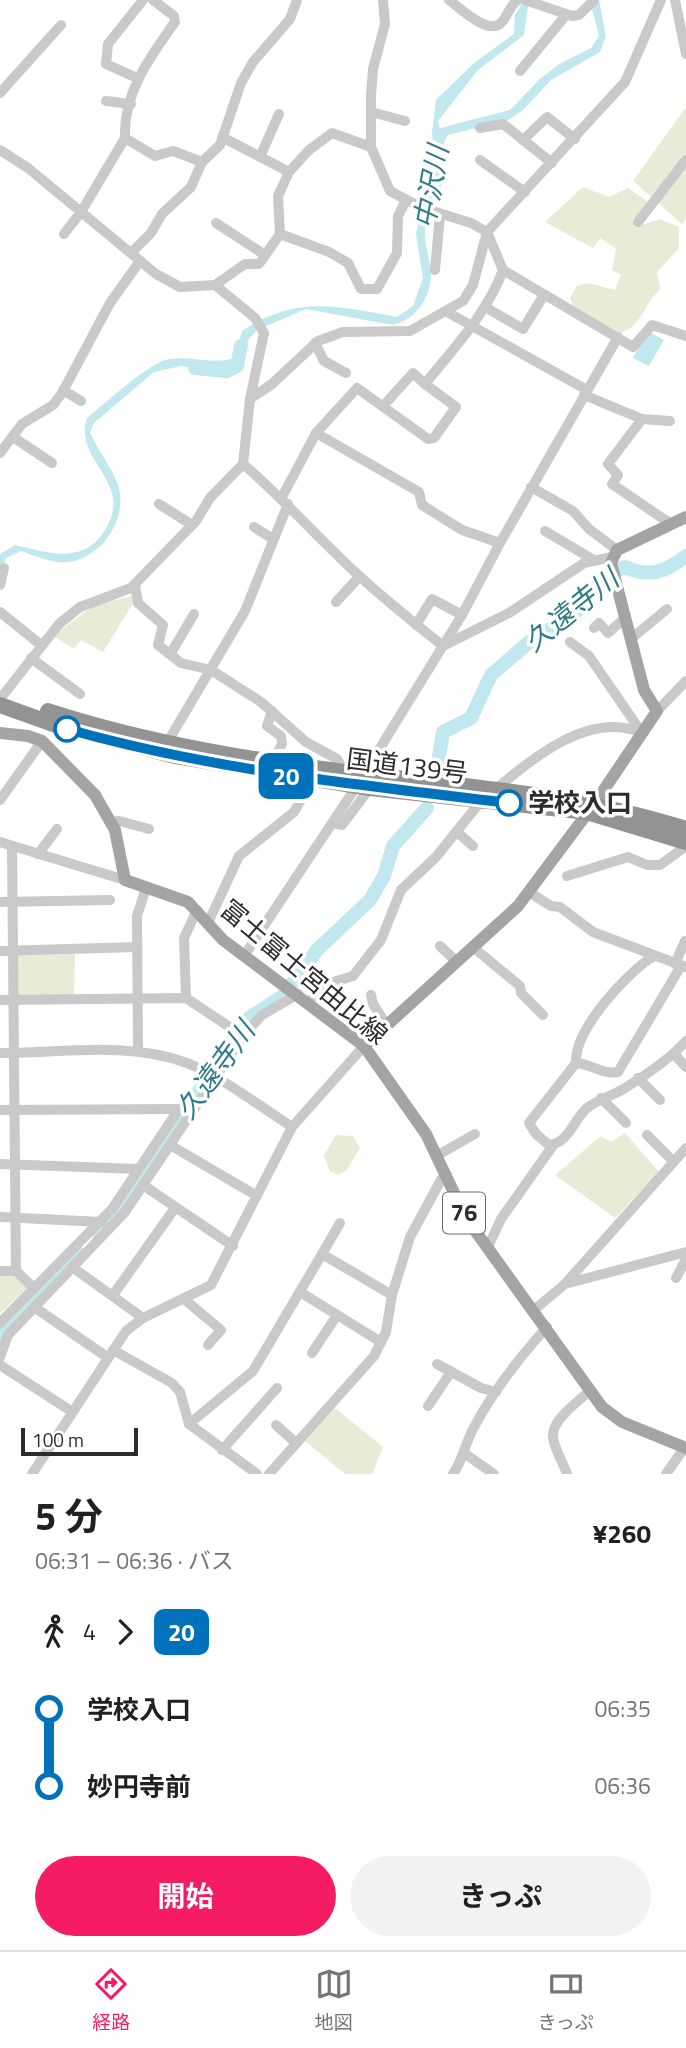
<!DOCTYPE html>
<html lang="ja">
<head>
<meta charset="utf-8">
<style>
  :root { --surface:#fff; --page:#f2f2f2; --text:#202124; --muted:#757577; --line:#e0e0e0; --accent:#f51c64 }
  body { margin:0; font-family:"Titillium Web","Noto Sans JP",sans-serif; background:var(--page); color:var(--text); height:100vh; display:flex; flex-direction:column; font-size:26px; white-space:nowrap }
  * { box-sizing:border-box; margin:0 }
  p { font-size:23px; color:var(--muted) }
  .icon { flex:none; width:38px; height:38px; fill:none; stroke:currentColor; stroke-width:2; stroke-linecap:round; stroke-linejoin:round }
  .map { position:relative; height:1474px; overflow:hidden }
  .panel { display:flex; flex-direction:column; background:var(--surface); flex:1 }
  .panel>* { flex:none }
  .badge { padding:0 14px; border-radius:10px; font-size:24px; line-height:46px }
  .scale { position:absolute; left:21px; bottom:18px; width:117px; box-sizing:border-box; padding-left:7px; border:4px solid #2c2c2c; border-top:0; font-size:19px; line-height:24px; white-space:nowrap; color:#2c2c2c; -webkit-text-stroke:5px #fff; paint-order:stroke }
  .map>.badge { position:absolute; translate:-50% -50%; box-shadow:0 0 0 4px #fff }
  .legs { display:flex; align-items:center; gap:10px; height:77px; padding:0 35px; font-size:23px }
  .legs p { margin-inline-start:auto }
  .summary { display:flex; align-items:center; justify-content:space-between; height:119px; padding:0 35px }
  h1 { font-size:38px; font-weight:700; line-height:52px }
  .button { display:flex; gap:14px; margin-top:auto; padding:14px 35px }
  .button a { flex:1; height:80px; border-radius:42px; background:var(--accent); color:#fff; font-size:28px; font-weight:700; line-height:80px; text-align:center }
  .button a+a { background:var(--page); color:var(--text) }
  ul { padding:0 35px; list-style:none }
  li { display:flex; align-items:center; gap:24px; height:77px; font-size:26px }
  li i { display:grid; place-items:center; width:10px; height:100%; margin:0 9px; background:currentColor }
  li i::after { content:''; width:18px; height:18px; margin:-9px; border:5px solid; border-radius:50%; background:var(--surface) }
  li p { margin-inline-start:auto }
  li:first-child i { background:linear-gradient(#0000 50%,currentColor 0) }
  li:last-child i { background:linear-gradient(currentColor 50%,#0000 0) }
  .tab-bar { display:flex; justify-content:space-around; align-items:center; height:98px; border-top:2px solid var(--line); background:var(--surface); font-size:19px; color:var(--muted) }
  .tab-bar a { display:grid; justify-items:center; gap:4px }
  .tab-bar .active { color:var(--accent) }
  .map>svg:first-child { display:block }
</style>
</head>
<body>
<div class="map">
<svg width="686" height="1474" viewBox="0 0 686 1474">
  <rect width="100%" height="100%" fill="#fff"/>
  <!-- green -->
  <g fill="#e7ecd7">
    <path d="M686 107V219L682 224 633 181Z"/>
    <path d="M583 187 609 197 628 188 651 204 634 227 660 219 679 227V248L657 272 660 289C644 304 642 326 619 334L574 311 570 298 577 286 589 283 615 290 621 275 612 270 616 249 600 238 593 248 545 222Z"/>
    <path d="M131 596 135 600 103 652 81 640 74 649 53 636 93 606Z"/>
    <path d="M75 954 74 996 20 997 17 994 16 955Z"/>
    <path d="M625 1133 659 1172 615 1218 555 1175 601 1136 611 1142Z"/>
    <path d="M336 1135 353 1136 360 1148 346 1171 338 1175 330 1171 324 1155Z"/>
    <path d="M0 1276H14L27 1288 0 1314Z"/>
    <path d="M335 1408 383 1447 372 1474H345L305 1441Z"/>
  </g>
  <!-- water -->
  <g fill="#c1e8ee">
    <path d="M524 0H529L524 35 478 70 438 121 440 128 510 110 540 79 559 64 591 48 599 36 590 0H599L606 36 600 52 551 80 523 110 508 120 448 135C439 146 444 163 443 177 441 195 427 211 425 229 424 244 430 258 431 273 431 298 416 320 392 325L306 309 257 330 249 339 239 363 232 369 211 371 181 366 154 372 94 423 90 433C98 450 112 468 118 485 130 521 96 567 57 562 45 560 32 555 21 551L6 558 0 578V554L15 545C47 552 81 565 103 533 138 482 73 464 87 418 105 404 150 361 170 359 192 356 214 365 234 358L242 331C296 295 337 306 397 317L413 306 423 278 416 234 419 216 435 177 432 133 436 100 474 63 514 34 515 15Z"/>
    <path d="M648 331 664 340 649 366 633 358Z"/>
  </g>
  <g fill="none" stroke-linecap="round" stroke-linejoin="round">
    <!-- river -->
    <g stroke="#c1e8ee" stroke-width="14">
      <path d="M195 368 227 371 237 366 241 346"/>
      <path d="M437 769 443 732 471 718 491 675 528 643 575 613 605 575 625 567C650 578 665 572 686 556"/>
      <path d="M98 1233 128 1196 249 1018 283 996 317 950 370 900 384 876 393 846 427 808"/>
      <path d="M0 1336 14 1317 80 1254"/>
    </g>
    <!-- minor -->
    <g stroke="#c9c9c9" stroke-width="10">
      <path d="M153 0 174 16 175 22C150 57 123 93 125 138L155 156 173 151 202 162"/>
      <path d="M383 0 385 24 373 69 371 96V147L390 191 420 207 471 223 487 232 503 270 633 347 652 325 686 336"/>
      <path d="M449 0C460 8 489 37 502 22 508 15 510 5 518 0"/>
      <path d="M525 0 572 16 579 15 594 0"/>
      <path d="M675 0 686 54"/>
      <path d="M520 71 566 15"/>
      <path d="M137 78 106 64 108 44 143 0"/>
      <path d="M0 93 61 25"/>
      <path d="M106 101 131 104"/>
      <path d="M371 112 405 121"/>
      <path d="M480 128 503 124 552 163"/>
      <path d="M222 137 289 172"/>
      <path d="M523 140 547 117 575 139"/>
      <path d="M0 150 28 168 156 274 180 287 215 285 255 318 264 333 250 399 243 464 210 498 196 521 131 588 80 607 59 624 0 699"/>
      <path d="M260 157 279 114"/>
      <path d="M480 160 525 192"/>
      <path d="M638 222 686 160"/>
      <path d="M216 223 265 255"/>
      <path d="M64 234 81 212 125 138"/>
      <path d="M280 234 329 252 348 263 361 289H377L397 253 398 216 406 200"/>
      <path d="M131 253 151 233 162 214 191 187 202 162 220 145 241 83 253 62 290 19 297 0"/>
      <path d="M435 270 440 215"/>
      <path d="M215 285 245 264H259L280 234 278 196 289 172 309 150 332 133 371 147"/>
      <path d="M485 307 523 329 544 295"/>
      <path d="M447 312 587 390"/>
      <path d="M315 343 324 361 346 373"/>
      <path d="M63 390 81 401"/>
      <path d="M584 395 642 419 670 421"/>
      <path d="M250 399 272 384 318 341 343 332 410 331 463 301 473 285 487 232 625 82 661 0"/>
      <path d="M384 405 413 373 425 384"/>
      <path d="M642 419 608 464 618 475 612 484 671 524"/>
      <path d="M316 433 419 492 422 505 462 530 500 543"/>
      <path d="M13 437 52 463"/>
      <path d="M0 453 22 424 53 405 62 393 110 303 140 261"/>
      <path d="M243 464C283 498 317 537 356 573 384 599 413 622 443 646L509 613 584 563 612 557"/>
      <path d="M531 487 573 511 589 529 617 550"/>
      <path d="M282 497 316 433 357 388 428 439 434 438 456 407 425 384C453 349 488 312 503 270"/>
      <path d="M159 504 192 525"/>
      <path d="M254 527 273 539"/>
      <path d="M545 531 592 559"/>
      <path d="M0 585 4 568"/>
      <path d="M135 585 138 603 163 625 158 645 181 663 211 670 261 702 306 742 337 759 344 771"/>
      <path d="M336 602 359 577"/>
      <path d="M0 612 41 645"/>
      <path d="M416 625 432 599 462 615"/>
      <path d="M594 628 599 623 608 633 626 617"/>
      <path d="M632 638 667 609"/>
      <path d="M570 642 589 656 642 733"/>
      <path d="M171 653 194 614"/>
      <path d="M31 658 80 694"/>
      <path d="M272 711 267 726 281 736 282 744 277 754"/>
      <path d="M657 711 686 681"/>
      <path d="M167 743 245 611 288 504"/>
      <path d="M364 774 462 615 500 543 618 337"/>
      <path d="M496 789C533 758 590 710 642 733"/>
      <path d="M0 800 42 741"/>
      <path d="M112 822 119 821 149 829"/>
      <path d="M333 823 342 825 370 788"/>
      <path d="M457 832 473 846"/>
      <path d="M0 842 125 880"/>
      <path d="M12 846 16 1271 33 1287"/>
      <path d="M38 854 57 829"/>
      <path d="M567 876 628 857 647 865H660L686 846"/>
      <path d="M529 892 551 906 560 907 593 932 686 967"/>
      <path d="M0 902 110 900"/>
      <path d="M208 923 239 856 294 812 313 779"/>
      <path d="M440 946 457 962"/>
      <path d="M474 948 520 986 521 993 543 1015"/>
      <path d="M0 951 136 947"/>
      <path d="M244 956 352 793"/>
      <path d="M675 964 685 941"/>
      <path d="M681 966 618 1072C602 1075 592 1064 576 1063L529 1123 536 1134 549 1145C569 1143 574 1119 587 1108 599 1099 612 1096 625 1088 646 1075 670 1059 686 1041"/>
      <path d="M371 995 373 1004 386 1024"/>
      <path d="M186 998 184 938 197 910"/>
      <path d="M0 1000 186 998 243 1036"/>
      <path d="M309 1002 323 985 353 976 381 940 401 890 436 857 477 806 486 802"/>
      <path d="M138 1051 137 916 146 888"/>
      <path d="M0 1053C60 1053 129 1041 187 1063 224 1078 258 1105 292 1127"/>
      <path d="M674 1054 686 1067"/>
      <path d="M576 1063C574 1030 627 972 654 956"/>
      <path d="M638 1078 660 1100"/>
      <path d="M601 1098 626 1123"/>
      <path d="M0 1110 183 1109"/>
      <path d="M647 1135 673 1161"/>
      <path d="M170 1145 257 1196"/>
      <path d="M438 1155 475 1134"/>
      <path d="M0 1164 138 1169"/>
      <path d="M143 1185 233 1246"/>
      <path d="M0 1217 102 1222"/>
      <path d="M488 1247 501 1219 554 1144"/>
      <path d="M322 1254 340 1223"/>
      <path d="M72 1267 143 1318"/>
      <path d="M0 1271H16"/>
      <path d="M676 1278 686 1259"/>
      <path d="M565 1284 686 1148"/>
      <path d="M300 1292 381 1342"/>
      <path d="M113 1295 175 1208"/>
      <path d="M184 1299 221 1330 208 1345"/>
      <path d="M34 1307 107 1357"/>
      <path d="M534 1310 565 1284 686 1252"/>
      <path d="M0 1323 112 1209 179 1109"/>
      <path d="M113 1350 172 1383 180 1392 189 1424 257 1474"/>
      <path d="M312 1353 337 1315"/>
      <path d="M0 1357 8 1335 125 1212 243 1036 262 1015 298 994"/>
      <path d="M437 1364 481 1388 496 1392"/>
      <path d="M0 1365 71 1411"/>
      <path d="M428 1406 451 1372"/>
      <path d="M189 1424 253 1371 322 1254 392 1295"/>
      <path d="M276 1425 296 1443"/>
      <path d="M222 1450 277 1388"/>
      <path d="M464 1453 494 1474"/>
      <path d="M32 1474 126 1331 143 1318 211 1285 292 1127 364 1046"/>
      <path d="M269 1474 374 1356 386 1332 392 1295 410 1237 442 1178 447 1175"/>
      <path d="M453 1474C463 1460 465 1444 473 1429 493 1391 518 1359 547 1327"/>
      <path d="M567 1474C563 1462 554 1449 553 1437 551 1420 580 1400 591 1390"/>
      <path d="M666 1474 685 1447"/>
    </g>
    <!-- major -->
    <g stroke="#a4a4a4" stroke-width="12">
      <path d="M0 733 28 736 42 741 95 795 115 830 125 880 188 902 223 940 364 1046 426 1134 466 1218 602 1407 622 1422 686 1448"/>
      <path d="M364 1046 518 906 595 803 657 711 644 690 611 563 617 550 686 517"/>
    </g>
    <!-- highway -->
    <g stroke="#939393" stroke-width="16">
      <path d="M0 705 67 729 175 756 370 788 587 812 686 842"/>
      <path d="M48 711C150 744 255 761 361 774 471 787 580 795 686 829"/>
    </g>
  </g>
  <g fill="none" stroke-linecap="round" stroke-linejoin="round">
    <!-- line-1 casing -->
    <g stroke="#fff" stroke-width="16">
      <path id="line-1" d="M67 729C212 770 360 785 509 803"/>
    </g>
    <!-- line-1 -->
    <use href="#line-1" stroke="#0072bc" stroke-width="10"/>
  </g>
  <!-- markers -->
  <g fill="#fff" stroke="#0072bc" stroke-width="3.5">
    <circle cx="67" cy="729" r="12"/>
    <circle cx="509" cy="803" r="12"/>
  </g>
  <g text-anchor="middle" stroke-width="7" stroke-linejoin="round" paint-order="stroke">
    <!-- shield labels -->
    <rect fill="#fff" stroke="#6b6b6b" stroke-width="2" x="443" y="1192.5" width="42" height="41" rx="5"/>
    <g font-size="24" font-weight="bold" fill="#2c2c2c">
      <text x="464" y="1221">76</text>
    </g>
    <!-- street labels -->
    <g font-size="26" fill="#2c2c2c" stroke="#fff">
      <text transform="translate(407 766) rotate(7)" y="9">国道139号</text>
      <text transform="translate(304 972) rotate(40)" y="9">富士富士宮由比線</text>
    </g>
    <!-- stop labels -->
    <g font-size="26" font-weight="bold" fill="#2c2c2c" stroke="#fff" text-anchor="start">
      <text x="528" y="812">学校入口</text>
    </g>
    <!-- water labels -->
    <g font-size="28" font-style="italic" fill="#307c88" stroke="#fff">
      <text transform="translate(431 187) rotate(-80)" y="10">中沢川</text>
      <text transform="translate(571 610) rotate(-39)" y="10">久遠寺川</text>
      <text transform="translate(215 1070) rotate(-54)" y="10">久遠寺川</text>
    </g>
  </g>
</svg>
<div class="scale">100 m</div>
<b class="badge" style="left:286px;top:776px;background:#0072bc;color:#fff">20</b>
</div>
<section class="panel">
<div class="summary"><div><h1>5 分</h1><p>06:31 – 06:36 · バス</p></div><b>¥260</b></div>
<div class="legs"><svg class="icon" aria-label="walk" viewBox="0 0 24 24"><circle cx="13" cy="4" r="2"/><path d="M13 8l-2 6 4 7M11 14l-3 7M7 12l3-4h3l4 4"/></svg>4<svg class="icon" aria-label="forward" viewBox="0 0 24 24"><path d="M9 5l7 7-7 7"/></svg><b class="badge" style="background:#0072bc;color:#fff">20</b></div>
<ul>
<li><i style="color:#0072bc"></i><b>学校入口</b><p>06:35</p></li>
<li><i style="color:#0072bc"></i><b>妙円寺前</b><p>06:36</p></li>
</ul>
<div class="button"><a>開始</a><a>きっぷ</a></div>
</section>
<nav class="tab-bar">
<a class="active"><svg class="icon" aria-label="directions" viewBox="0 0 24 24"><path d="M12 3l9 9-9 9-9-9zM9 14v-3h6M13 9l2 2-2 2"/></svg>経路</a>
<a><svg class="icon" aria-label="map" viewBox="0 0 24 24"><path d="M3 6l6-2 6 2 6-2v14l-6 2-6-2-6 2zM9 4v14M15 6v14"/></svg>地図</a>
<a><svg class="icon" aria-label="tickets" viewBox="0 0 24 24"><path d="M3 7h18v10H3zM15 7v10"/></svg>きっぷ</a>
</nav>
</body>
</html>
